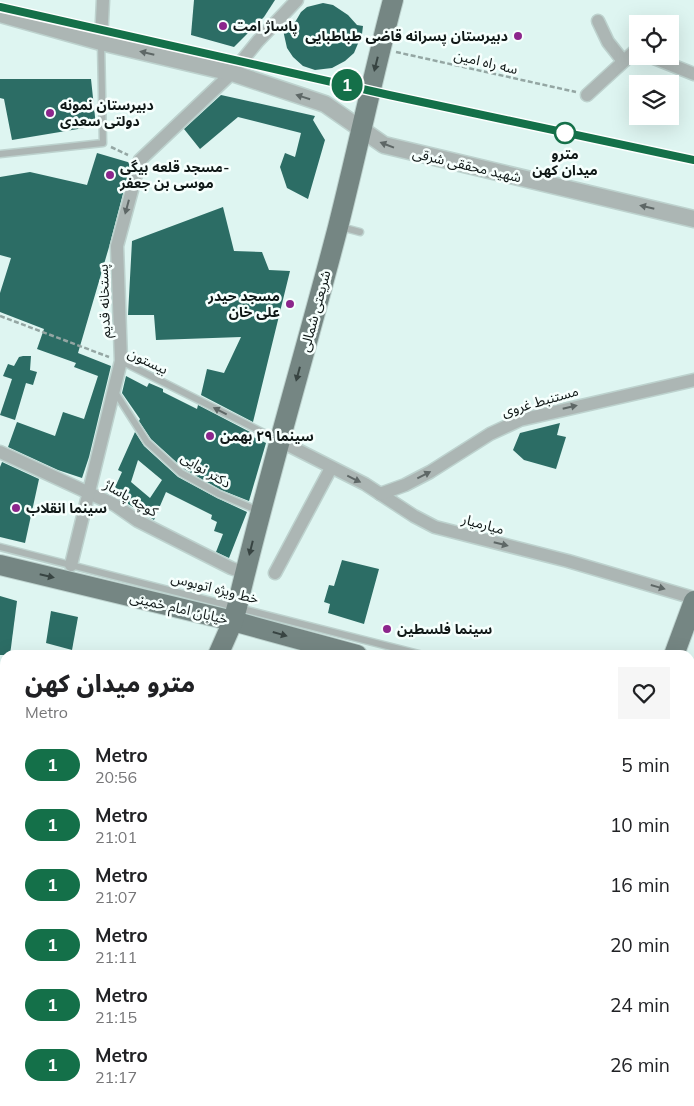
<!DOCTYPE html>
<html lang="en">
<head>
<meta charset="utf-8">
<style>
  :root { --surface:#fff; --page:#f6f6f6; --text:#202124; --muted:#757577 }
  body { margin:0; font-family:Mulish,"Noto Sans Arabic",sans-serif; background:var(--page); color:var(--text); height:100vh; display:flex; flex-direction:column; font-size:19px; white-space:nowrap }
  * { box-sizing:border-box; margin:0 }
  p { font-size:16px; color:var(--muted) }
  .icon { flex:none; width:28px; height:28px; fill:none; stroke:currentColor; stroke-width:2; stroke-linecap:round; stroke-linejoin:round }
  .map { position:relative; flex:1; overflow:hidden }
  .details { position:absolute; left:0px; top:650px; width:695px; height:456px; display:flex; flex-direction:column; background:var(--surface); border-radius:15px 15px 0 0; box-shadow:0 5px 20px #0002 }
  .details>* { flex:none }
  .badge { padding:0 10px; border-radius:16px; font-size:18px; line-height:32px }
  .tools { position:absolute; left:629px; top:15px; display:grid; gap:10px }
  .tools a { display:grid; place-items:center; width:50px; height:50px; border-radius:0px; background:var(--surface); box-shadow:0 5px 20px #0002; font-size:25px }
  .map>.badge { position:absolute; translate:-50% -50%; box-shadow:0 0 0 2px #fff }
  .round { display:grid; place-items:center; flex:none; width:52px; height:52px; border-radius:0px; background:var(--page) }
  .head { display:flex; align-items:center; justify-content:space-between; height:85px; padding:0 25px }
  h1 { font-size:24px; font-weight:800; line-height:38px }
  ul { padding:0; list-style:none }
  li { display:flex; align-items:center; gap:15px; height:60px; padding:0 25px }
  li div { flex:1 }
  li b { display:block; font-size:19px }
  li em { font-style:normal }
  li .badge { min-width:55px; font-weight:700; text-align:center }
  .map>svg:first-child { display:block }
</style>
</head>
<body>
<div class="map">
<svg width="694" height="1106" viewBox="0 0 694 1106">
  <rect width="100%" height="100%" fill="#def5f1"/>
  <!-- building -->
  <g fill="#2c6d65" fill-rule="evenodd">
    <path d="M194 0H275L264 17 234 47 191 35Z"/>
    <path d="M323 3 333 5 348 15 357 25 363 26 362 34 354 53 345 61 332 68 315 70 303 66 293 57 287 48 283 30 294 24 301 12 307 7Z"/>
    <path d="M0 79H91L96 126 12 140 4 99 0 98Z"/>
    <path d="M221 95 315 116 313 120 325 140 308 199 287 188 280 167 285 153 295 157 301 133 238 117 200 149 184 129Z"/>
    <path d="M97 153 131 163 109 247 78 353 111 366 89 457 82 478 58 470 8 447 17 422 55 436 63 412 84 419 98 376 74 367 76 363 37 349 44 329 0 312V293L11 258 0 255V177L30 172 87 185Z"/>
    <path d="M223 207 234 251 262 252 269 270 290 271 253 422 201 395 207 369 224 373 241 337 156 340 154 315H128L132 241Z"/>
    <path d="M23 356H31L30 370 37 372 33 385 26 383 15 420 0 415 12 379 3 376 8 364 14 366 19 357Z"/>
    <path d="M126 376 147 387 149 383 163 389V392L197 409 198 405 250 432 249 435 266 443 249 501 221 490 184 469 151 439 139 421 140 419 122 393Z"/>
    <path d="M560 423 557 435 566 437 556 469 524 460 513 450 520 433Z"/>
    <path d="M135 432 144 446 178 477 217 498 247 512 229 558 216 552 223 534 214 531 217 522 211 519 212 515 166 492 154 520 112 494 122 472 118 470ZM138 460 162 480 150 498 131 482Z"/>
    <path d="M2 462 39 479 25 543 0 537V467Z"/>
    <path d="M342 560 379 569 364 624 328 613 330 604 324 602 329 585 334 586Z"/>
    <path d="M0 596 17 601 10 655H0Z"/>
    <path d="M51 611 78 617 72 650 46 643Z"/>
  </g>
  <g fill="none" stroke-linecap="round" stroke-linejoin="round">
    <!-- service casing -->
    <g stroke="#bdd2ce" stroke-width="9">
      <g id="service">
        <path d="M0 154 103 143 101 43"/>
        <path d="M341 227 360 232"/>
        <path d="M121 361 278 440"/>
        <path d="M115 392 147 442 181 473 219 494 259 511"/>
        <path d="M0 547 423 655"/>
        <path d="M690 705H694"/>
        <path d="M0 733H5"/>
      </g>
    </g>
    <!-- pedestrian casing -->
    <g stroke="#bdd2ce" stroke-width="12">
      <path id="pedestrian" d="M0 835 5 833"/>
    </g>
    <!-- minor casing -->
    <g stroke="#bdd2ce" stroke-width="15">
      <g id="minor">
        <path d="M598 21 608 42 623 61"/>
        <path d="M101 42 103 0"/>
        <path d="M649 56 694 74"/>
        <path d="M587 95 635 51 638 52"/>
        <path d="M280 441 365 484 414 516 435 527 568 561 694 598"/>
        <path d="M0 452 115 505 138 521 231 568 245 573"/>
        <path d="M380 494 405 485 430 472 490 434 520 420 694 380"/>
        <path d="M71 565 121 361 117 246 140 160 232 73 258 41 297 0"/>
        <path d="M275 573 331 468"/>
        <path d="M0 930 5 931"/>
        <path d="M0 1061 5 1062"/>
        <path d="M431 1101 432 1106"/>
        <path d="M262 1106 263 1101"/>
      </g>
    </g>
    <!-- tertiary casing -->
    <g stroke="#bdd2ce" stroke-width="19">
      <path id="tertiary" d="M0 14 101 42 232 73 325 104 384 145 694 219"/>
    </g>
    <!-- primary casing -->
    <g stroke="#bdd2ce" stroke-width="22">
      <g id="primary">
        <path d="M0 565 233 621 357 655"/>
        <path d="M218 655 233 621 237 607C267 479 305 354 338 227 357 152 373 75 393 0"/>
        <path d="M674 655 694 601"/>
        <path d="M690 720 694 719"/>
        <path d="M14 1106 16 1101"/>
      </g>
    </g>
    <!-- path -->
    <g stroke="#94a6a3" stroke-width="2.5" stroke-dasharray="5 2.5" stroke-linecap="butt">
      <path d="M396 52 576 92"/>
      <path d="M111 147 128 155"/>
      <path d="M0 316 109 357"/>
    </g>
    <!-- service -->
    <use href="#service" stroke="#acb6b4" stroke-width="6"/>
    <!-- pedestrian -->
    <use href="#pedestrian" stroke="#acb6b4" stroke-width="10"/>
    <!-- minor -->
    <use href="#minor" stroke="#acb6b4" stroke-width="12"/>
    <!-- tertiary -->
    <use href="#tertiary" stroke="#acb6b4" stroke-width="16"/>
    <!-- primary -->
    <use href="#primary" stroke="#758683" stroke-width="20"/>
  </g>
  <!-- one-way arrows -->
  <defs><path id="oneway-solid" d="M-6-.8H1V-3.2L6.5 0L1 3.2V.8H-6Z" transform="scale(1.25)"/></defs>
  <g fill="#5e6766">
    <use href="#oneway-solid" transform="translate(147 53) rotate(-167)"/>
    <use href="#oneway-solid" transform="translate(303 97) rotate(-162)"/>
    <use href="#oneway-solid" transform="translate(387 145) rotate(-159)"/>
    <use href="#oneway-solid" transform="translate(127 207) rotate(105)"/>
    <use href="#oneway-solid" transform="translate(647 207) rotate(-167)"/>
    <use href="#oneway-solid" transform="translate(570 407) rotate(-13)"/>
    <use href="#oneway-solid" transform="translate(220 411) rotate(-153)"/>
    <use href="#oneway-solid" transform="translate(424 475) rotate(-27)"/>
    <use href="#oneway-solid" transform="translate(354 479) rotate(26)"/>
    <use href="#oneway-solid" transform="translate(501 544) rotate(14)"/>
    <use href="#oneway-solid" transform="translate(658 587) rotate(16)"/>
  </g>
  <g fill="#384442">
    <use href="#oneway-solid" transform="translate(376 64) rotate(104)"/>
    <use href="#oneway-solid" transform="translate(298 374) rotate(105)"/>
    <use href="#oneway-solid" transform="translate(251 548) rotate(104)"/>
    <use href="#oneway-solid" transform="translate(47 576) rotate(13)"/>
    <use href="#oneway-solid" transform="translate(280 634) rotate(16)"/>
  </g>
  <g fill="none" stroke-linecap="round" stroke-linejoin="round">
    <!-- line casing -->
    <g stroke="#fff" stroke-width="11">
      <path id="line" d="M0 7 389 95 694 160"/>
    </g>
    <!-- line -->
    <use href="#line" stroke="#147049" stroke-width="8"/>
  </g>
  <!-- markers -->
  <g fill="#8c268c" stroke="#f6fffd" stroke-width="2">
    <circle cx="223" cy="26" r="5"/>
    <circle cx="518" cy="36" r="5"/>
    <circle cx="50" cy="113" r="5"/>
    <circle cx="110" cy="175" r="5"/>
    <circle cx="290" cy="304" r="5"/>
    <circle cx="210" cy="436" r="5"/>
    <circle cx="16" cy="508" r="5"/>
    <circle cx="387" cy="629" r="5"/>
  </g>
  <circle fill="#fff" stroke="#147049" stroke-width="2.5" cx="565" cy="133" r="10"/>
  <g text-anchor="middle" stroke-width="5" stroke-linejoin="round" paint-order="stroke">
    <!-- poi labels -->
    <g font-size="14" font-weight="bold" fill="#101817" stroke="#f6fffd" text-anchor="start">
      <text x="233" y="31">پاساژ امت</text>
      <text x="508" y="41" text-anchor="end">دبیرستان پسرانه قاضی طباطبایی</text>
      <text x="60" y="110">دبیرستان نمونه<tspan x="60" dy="16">دولتی سعدی</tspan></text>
      <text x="120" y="172">مسجد قلعه بیگی-<tspan x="120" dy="16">موسی بن جعفر</tspan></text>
      <text x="280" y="301" text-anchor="end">مسجد حیدر<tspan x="280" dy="16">علی خان</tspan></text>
      <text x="220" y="441">سینما ۲۹ بهمن</text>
      <text x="26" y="513">سینما انقلاب</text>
      <text x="397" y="634">سینما فلسطین</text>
    </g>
    <!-- street labels -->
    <g font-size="14" fill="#101817" stroke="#f6fffd">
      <text transform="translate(486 62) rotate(13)" y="5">سه راه امین</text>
      <text transform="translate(467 165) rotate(13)" y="5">شهید محققی شرقی</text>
      <text transform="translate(104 301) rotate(-92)" y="5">پستخانه قدیم</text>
      <text transform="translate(315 311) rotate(-75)" y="5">شریعتی شمالی</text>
      <text transform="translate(148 361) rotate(26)" y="5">بیستون</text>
      <text transform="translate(540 401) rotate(-16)" y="5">مستنبط غروی</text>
      <text transform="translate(206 470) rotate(31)" y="5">دکتر نوایی</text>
      <text transform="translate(131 498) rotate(30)" y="5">کوچه پاساژ</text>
      <text transform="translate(483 524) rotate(15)" y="5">میارمیار</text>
      <text transform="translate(215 588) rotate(14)" y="5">خط ویژه اتوبوس</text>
      <text transform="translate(179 608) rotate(13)" y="5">خیابان امام خمینی</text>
    </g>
    <!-- stop labels -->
    <g font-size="14" font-weight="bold" fill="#101817" stroke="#f6fffd">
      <text x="565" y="159">مترو<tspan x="565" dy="16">میدان کهن</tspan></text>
    </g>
  </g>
</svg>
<div class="tools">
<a><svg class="icon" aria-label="locate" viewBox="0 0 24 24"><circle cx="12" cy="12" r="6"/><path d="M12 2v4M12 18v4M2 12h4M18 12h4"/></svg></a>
<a><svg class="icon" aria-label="layers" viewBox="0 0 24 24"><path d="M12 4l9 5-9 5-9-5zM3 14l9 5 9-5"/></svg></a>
</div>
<b class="badge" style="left:347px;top:85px;background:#147049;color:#fff">1</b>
<section class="details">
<div class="head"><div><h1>مترو میدان کهن</h1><p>Metro</p></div><a class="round"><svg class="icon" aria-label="heart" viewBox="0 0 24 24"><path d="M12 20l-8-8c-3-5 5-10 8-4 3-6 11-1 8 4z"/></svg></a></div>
<ul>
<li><span class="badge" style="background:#147049;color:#fff">1</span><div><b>Metro</b><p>20:56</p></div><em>5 min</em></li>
<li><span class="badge" style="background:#147049;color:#fff">1</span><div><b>Metro</b><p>21:01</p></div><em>10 min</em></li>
<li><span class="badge" style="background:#147049;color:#fff">1</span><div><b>Metro</b><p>21:07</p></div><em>16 min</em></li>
<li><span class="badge" style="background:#147049;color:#fff">1</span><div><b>Metro</b><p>21:11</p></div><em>20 min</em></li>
<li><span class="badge" style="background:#147049;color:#fff">1</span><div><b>Metro</b><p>21:15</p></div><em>24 min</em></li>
<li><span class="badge" style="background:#147049;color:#fff">1</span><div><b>Metro</b><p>21:17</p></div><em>26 min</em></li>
</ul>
</section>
</div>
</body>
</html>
